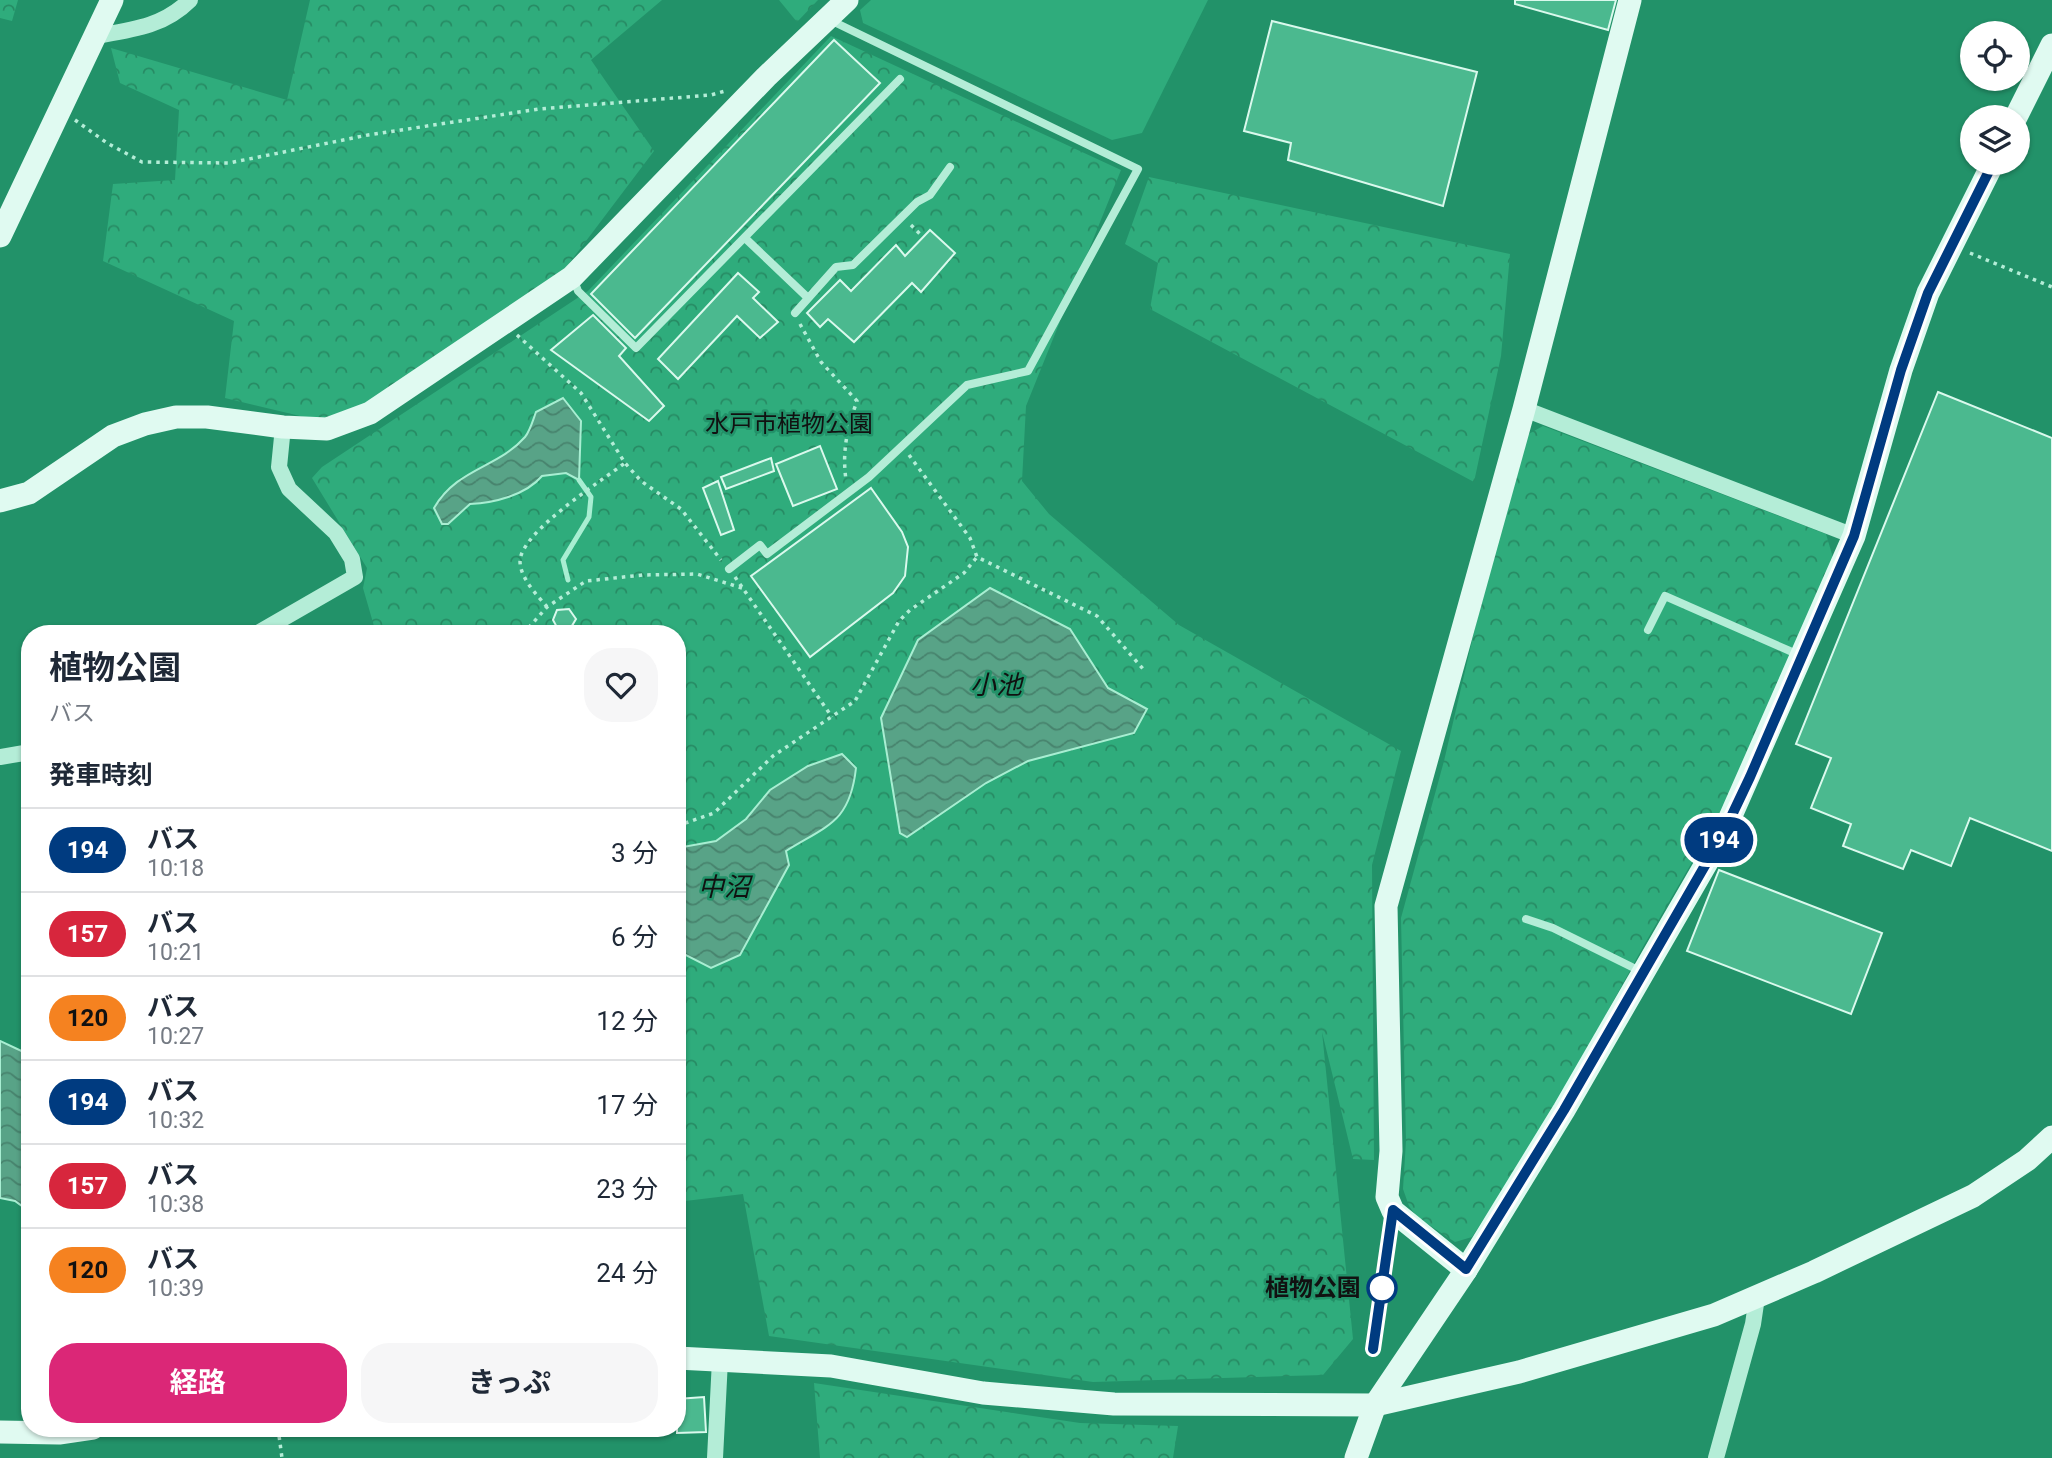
<!DOCTYPE html>
<html lang="ja">
<head>
<meta charset="utf-8">
<style>
  :root { --surface:#fff; --page:#f6f6f7; --text:#1f2937; --muted:#747a83; --line:#e0e1e3; --accent:#db2777 }
  body { margin:0; font-family:Roboto,"Noto Sans JP",sans-serif; background:var(--page); color:var(--text); height:100vh; display:flex; flex-direction:column; font-size:26px; white-space:nowrap }
  * { box-sizing:border-box; margin:0 }
  p { font-size:23px; color:var(--muted) }
  .icon { flex:none; width:38px; height:38px; fill:none; stroke:currentColor; stroke-width:2; stroke-linecap:round; stroke-linejoin:round }
  .map { position:relative; flex:1; overflow:hidden }
  .drawer { position:absolute; left:21px; top:625px; width:665px; height:812px; display:flex; flex-direction:column; background:var(--surface); border-radius:28px; box-shadow:0 2px 5px #0004 }
  .drawer>* { flex:none }
  .badge { padding:0 14px; border-radius:23px; font-size:24px; line-height:46px }
  .tools { position:absolute; left:1960px; top:21px; display:grid; gap:14px }
  .tools a { display:grid; place-items:center; width:70px; height:70px; border-radius:50%; background:var(--surface); box-shadow:0 2px 5px #0004; font-size:35px }
  .map>.badge { position:absolute; translate:-50% -50%; box-shadow:0 0 0 4px #fff }
  h2 { padding:0 28px; font-size:26px; line-height:63px }
  .round { display:grid; place-items:center; flex:none; width:74px; height:74px; border-radius:28px; background:var(--page) }
  .overview { display:flex; align-items:center; justify-content:space-between; height:119px; padding:0 28px }
  h1 { font-size:33px; font-weight:700; line-height:52px }
  .cta { display:flex; gap:14px; margin-top:auto; padding:14px 28px }
  .cta a { flex:1; height:80px; border-radius:28px; background:var(--accent); color:#fff; font-size:28px; font-weight:700; line-height:80px; text-align:center }
  .cta a+a { background:var(--page); color:var(--text) }
  ul { padding:0; list-style:none }
  li { display:flex; align-items:center; gap:21px; height:84px; padding:0 28px; border-top:2px solid var(--line) }
  li div { flex:1 }
  li b { display:block; font-size:26px }
  li em { font-style:normal }
  li .badge { min-width:77px; font-weight:700; text-align:center }
  .map>svg:first-child { display:block }
</style>
</head>
<body>
<div class="map">
<svg width="2052" height="1458" viewBox="0 0 2052 1458">
  <defs>
    <pattern id="forest-crowns" width="20" height="18" patternUnits="userSpaceOnUse" patternTransform="scale(1.75)"><rect width="20" height="18" fill="#2fac7c"/><path d="M2 6a3 3 0 1 1 6 0M12 15a3 3 0 1 1 6 0" fill="none" stroke="#278b64"/></pattern>
    <pattern id="water-waves" width="16" height="10" patternUnits="userSpaceOnUse" patternTransform="scale(1.75)"><rect width="16" height="10" fill="#58a387"/><path d="M0 5q4-4 8 0t8 0" fill="none" stroke="#47836d"/></pattern>
  </defs>
  <rect width="100%" height="100%" fill="#229269"/>
  <!-- grass -->
  <path fill="#2fac7c" d="M871 0H1208L1142 133 1112 140 863 23 860 10Z"/>
  <!-- forest -->
  <g fill="url(#forest-crowns)">
    <path d="M0 0H18L12 21 0 18Z"/>
    <path d="M310 0H662L591 60 654 151 555 282 348 416 321 421 225 398 234 321 103 261 113 184 175 180 179 110 120 83 111 48 287 100Z"/>
    <path d="M779 0H818L797 22Z"/>
    <path d="M831 36 1121 170 1026 406 1022 481 1049 514 1179 625 1401 751 1372 865 1374 1160 1353 1159 1322 1032 1353 1339 1323 1375 1093 1382 769 1336 743 1194 677 1202V634L376 633 363 588 367 568 312 478 322 467 588 291Z"/>
    <path d="M1149 177 1510 254 1501 356 1474 482 1150 309 1158 263 1125 244Z"/>
    <path d="M1543 426 1826 534 1834 561 1721 812 1644 945 1548 1120 1472 1237 1455 1242 1417 1217 1409 1206 1403 1189 1406 1141 1401 918 1444 761 1487 577 1525 436Z"/>
    <path d="M814 1383 1080 1423 1178 1426 1173 1458H820Z"/>
  </g>
  <!-- water -->
  <g fill="url(#water-waves)" stroke="#a8eed2" stroke-width="2">
    <path d="M563 398 581 421 579 480 566 473 542 476C526 495 494 503 470 504L448 524H442L434 508C457 468 498 468 525 437 530 431 533 420 536 412Z"/>
    <path d="M990 588 1070 629 1108 688 1147 709 1134 733 1028 761 986 783 907 837 900 833 881 718 918 640Z"/>
    <path d="M842 754 856 768C850 822 828 825 786 851L789 865 740 955 711 968 684 954 677 955V848L716 841 746 819 770 790 808 766Z"/>
    <path d="M0 1041 30 1055V1212L15 1201 0 1198Z"/>
  </g>
  <g fill="none" stroke-linecap="round" stroke-linejoin="round">
    <!-- stream -->
    <path stroke="#a8eed2" stroke-width="5" d="M568 580 563 560 589 517 591 497 579 480"/>
  </g>
  <!-- building -->
  <g fill="#4bb98f" stroke="#daf9ed" stroke-width="2">
    <path d="M1515 0H1616L1608 30 1515 4Z"/>
    <path d="M1272 21 1477 72 1443 206 1288 160 1291 143 1244 131Z"/>
    <path d="M834 40 880 83 635 338 591 294Z"/>
    <path d="M930 230 955 253 921 292 912 283 854 342 828 319 820 327 807 313 840 280 851 291 896 245 905 256Z"/>
    <path d="M738 273 759 292 753 298 778 322 760 338 737 316 678 379 658 359Z"/>
    <path d="M593 315 626 348 619 356 664 406 649 421 551 350Z"/>
    <path d="M1938 392 2052 438V851L1970 818 1951 866 1911 850 1903 869 1843 846 1851 824 1811 808 1831 758 1796 744Z"/>
    <path d="M820 446 837 489 793 506 776 464Z"/>
    <path d="M771 458 774 471 726 489 721 477Z"/>
    <path d="M718 481 734 530 721 535 703 488Z"/>
    <path d="M871 488 902 532 908 547 905 576 893 593 810 657 751 576Z"/>
    <path d="M569 609 576 619 570 629 559 631 553 620 557 610Z"/>
    <path d="M1719 870 1882 933 1851 1014 1687 951Z"/>
    <path d="M704 1397 706 1432 677 1433V1399Z"/>
  </g>
  <g fill="none" stroke-linecap="round" stroke-linejoin="round">
    <!-- path -->
    <g stroke="#b4edd7" stroke-width="3.5" stroke-dasharray="3.5 5" stroke-linecap="butt">
      <path d="M75 120 107 143 142 162 229 163 368 135 539 109 711 95 725 91"/>
      <path d="M911 225 923 237"/>
      <path d="M1970 253 2052 287"/>
      <path d="M800 324 821 362 857 401C847 429 842 451 846 480"/>
      <path d="M517 335 581 393 625 463 641 481 681 509 721 560"/>
      <path d="M909 455 970 538 977 557 1097 616 1144 670"/>
      <path d="M735 577 832 717"/>
      <path d="M547 607C537 595 520 578 520 561 521 532 601 481 625 463"/>
      <path d="M523 634 547 607 586 581 643 575 697 574 742 588"/>
      <path d="M677 826 714 813 773 756 855 701 899 621 910 610 964 573 977 557"/>
      <path d="M278 1428 282 1458"/>
    </g>
    <!-- lane -->
    <g stroke="#b4edd7" stroke-width="8">
      <path d="M745 238 807 297"/>
      <path d="M574 280 578 291 636 348 900 79"/>
      <path d="M795 313 836 267 853 265 917 202 930 195 950 167"/>
      <path d="M729 569 760 545 767 554 869 477 967 385 1028 371 1138 169 830 20"/>
      <path d="M1648 630 1665 596 1799 655"/>
      <path d="M1526 919 1553 928 1640 971"/>
      <path d="M1373 1349 1393 1213"/>
    </g>
    <!-- street -->
    <g stroke="#b4edd7" stroke-width="16">
      <path d="M95 36C131 30 163 27 190 0"/>
      <path d="M1524 409 1854 536"/>
      <path d="M256 634 355 577 352 559 336 533 289 489 279 467 283 427"/>
      <path d="M0 757 30 752"/>
      <path d="M715 1458 720 1360"/>
      <path d="M1716 1458 1753 1324 1757 1297"/>
    </g>
    <!-- secondary -->
    <g stroke="#e0faf1" stroke-width="23">
      <path d="M2016 117 2052 45"/>
      <path d="M0 236 112 0"/>
      <path d="M0 501 29 493 113 436 145 424 176 417H207L283 427 327 429 370 413 572 277 766 77 847 0"/>
      <path d="M1466 1270 1393 1211 1387 1197 1391 1151 1386 906 1524 409 1630 0"/>
      <path d="M677 1358 831 1366 983 1393 1114 1404 1375 1405 1519 1372 1714 1315 1814 1272 1973 1196 2027 1160 2052 1137"/>
      <path d="M0 1432 59 1433 93 1428"/>
      <path d="M1356 1458 1375 1405 1466 1270 1564 1110 1722 836 1854 536 1901 370 1928 293 1993 163"/>
    </g>
  </g>
  <g fill="none" stroke-linecap="round" stroke-linejoin="round">
    <!-- line casing -->
    <g stroke="#fff" stroke-width="16">
      <path id="line" d="M1373 1349 1393 1210 1466 1269 1564 1110 1722 836 1750 777 1854 536 1901 370 1928 293 1993 163"/>
    </g>
    <!-- line -->
    <use href="#line" stroke="#003b80" stroke-width="10"/>
  </g>
  <!-- markers -->
  <circle fill="#fff" stroke="#003b80" stroke-width="3.5" cx="1382" cy="1288" r="14"/>
  <g text-anchor="middle" stroke-width="5" stroke-linejoin="round" paint-order="stroke">
    <!-- park labels -->
    <g font-size="24" fill="#111" stroke="#229269">
      <text x="789" y="432">水戸市植物公園</text>
    </g>
    <!-- stop labels -->
    <g font-size="24" font-weight="bold" fill="#111" stroke="#229269" text-anchor="end">
      <text x="1361" y="1296">植物公園</text>
    </g>
    <!-- water labels -->
    <g font-size="26" font-style="italic" fill="#111" stroke="#229269">
      <text x="996" y="694">小池</text>
      <text x="724" y="896">中沼</text>
    </g>
  </g>
</svg>
<div class="tools">
<a><svg class="icon" aria-label="locate" viewBox="0 0 24 24"><circle cx="12" cy="12" r="6"/><path d="M12 2v4M12 18v4M2 12h4M18 12h4"/></svg></a>
<a><svg class="icon" aria-label="layers" viewBox="0 0 24 24"><path d="M12 4l9 5-9 5-9-5zM3 14l9 5 9-5"/></svg></a>
</div>
<b class="badge" style="left:1719px;top:840px;background:#003b80;color:#fff">194</b>
<section class="drawer">
<div class="overview"><div><h1>植物公園</h1><p>バス</p></div><a class="round"><svg class="icon" aria-label="heart" viewBox="0 0 24 24"><path d="M12 20l-8-8c-3-5 5-10 8-4 3-6 11-1 8 4z"/></svg></a></div>
<h2>発車時刻</h2>
<ul>
<li><span class="badge" style="background:#003b80;color:#fff">194</span><div><b>バス</b><p>10:18</p></div><em>3 分</em></li>
<li><span class="badge" style="background:#d7263d;color:#fff">157</span><div><b>バス</b><p>10:21</p></div><em>6 分</em></li>
<li><span class="badge" style="background:#f58220;color:#111">120</span><div><b>バス</b><p>10:27</p></div><em>12 分</em></li>
<li><span class="badge" style="background:#003b80;color:#fff">194</span><div><b>バス</b><p>10:32</p></div><em>17 分</em></li>
<li><span class="badge" style="background:#d7263d;color:#fff">157</span><div><b>バス</b><p>10:38</p></div><em>23 分</em></li>
<li><span class="badge" style="background:#f58220;color:#111">120</span><div><b>バス</b><p>10:39</p></div><em>24 分</em></li>
</ul>
<div class="cta"><a>経路</a><a>きっぷ</a></div>
</section>
</div>
</body>
</html>
